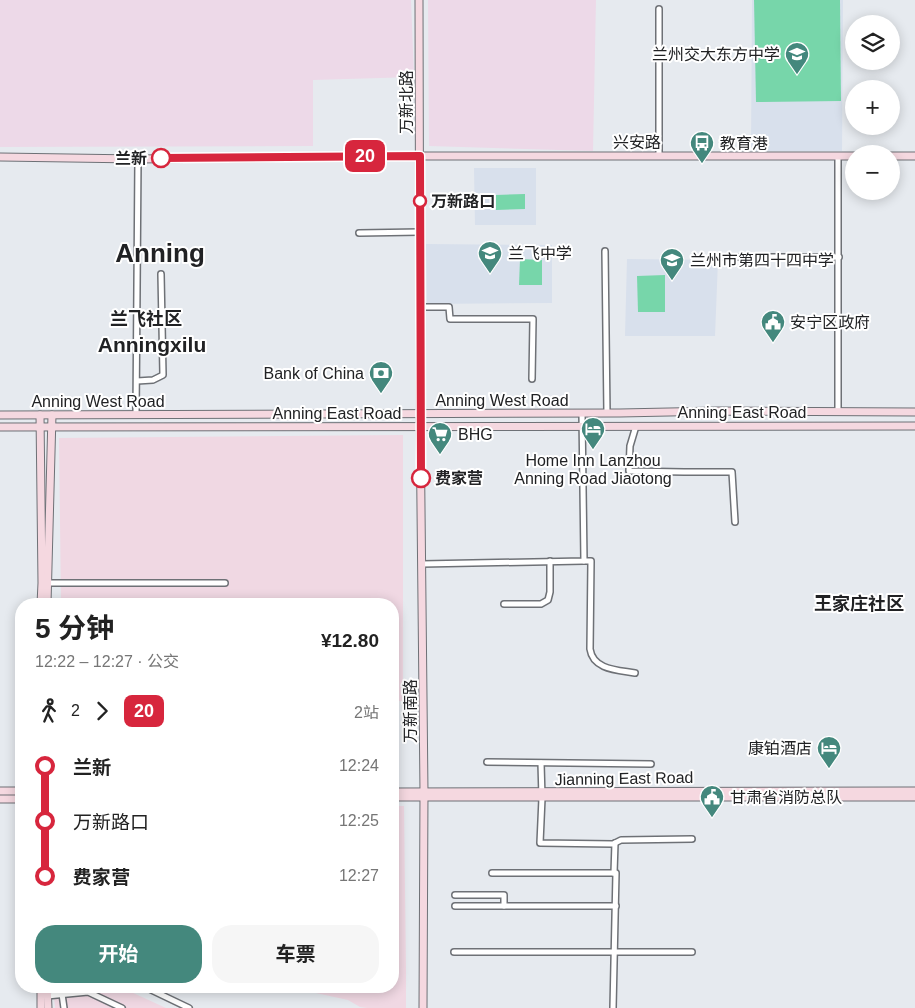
<!DOCTYPE html>
<html lang="zh">
<head>
<meta charset="utf-8">
<style>
  :root { --surface:#fff; --page:#f6f6f6; --text:#222; --muted:#767676; --accent:#44887d }
  body { margin:0; font-family:Helvetica,"Noto Sans SC",sans-serif; background:var(--page); color:var(--text); height:100vh; display:flex; flex-direction:column; font-size:19px; white-space:nowrap }
  * { box-sizing:border-box; margin:0 }
  p { font-size:16px; color:var(--muted) }
  .icon { flex:none; width:28px; height:28px; fill:none; stroke:currentColor; stroke-width:2; stroke-linecap:round; stroke-linejoin:round }
  .map { position:relative; flex:1; overflow:hidden }
  .drawer { position:absolute; left:15px; top:598px; width:384px; height:395px; display:flex; flex-direction:column; background:var(--surface); border-radius:20px; box-shadow:0 2px 12px #0003 }
  .drawer>* { flex:none }
  .badge { padding:0 10px; border-radius:8px; font-size:18px; line-height:32px }
  .tools { position:absolute; left:845px; top:15px; display:grid; gap:10px }
  .tools a { display:grid; place-items:center; width:55px; height:55px; border-radius:50%; background:var(--surface); box-shadow:0 2px 12px #0003; font-size:25px }
  .map>.badge { position:absolute; translate:-50% -50%; box-shadow:0 0 0 2px #fff }
  .legs { display:flex; align-items:center; gap:8px; height:55px; padding:0 20px; font-size:16px }
  .legs p { margin-inline-start:auto }
  .headline { display:flex; align-items:center; justify-content:space-between; height:85px; padding:0 20px }
  h1 { font-size:28px; font-weight:700; line-height:38px }
  .cta { display:flex; gap:10px; margin-top:auto; padding:10px 20px }
  .cta a { flex:1; height:58px; border-radius:20px; background:var(--accent); color:#fff; font-size:20px; font-weight:700; line-height:58px; text-align:center }
  .cta a+a { background:var(--page); color:var(--text) }
  ul { padding:0 20px; list-style:none }
  li { display:flex; align-items:center; gap:18px; height:55px; font-size:19px }
  li i { display:grid; place-items:center; width:8px; height:100%; margin:0 6px; background:currentColor }
  li i::after { content:''; width:12px; height:12px; margin:-6px; border:4px solid; border-radius:50%; background:var(--surface) }
  li p { margin-inline-start:auto }
  li:first-child i { background:linear-gradient(#0000 50%,currentColor 0) }
  li:last-child i { background:linear-gradient(currentColor 50%,#0000 0) }
  .map>svg:first-child { display:block }
</style>
</head>
<body>
<div class="map">
<svg width="915" height="1008" viewBox="0 0 915 1008">
  <rect width="100%" height="100%" fill="#e6eaef"/>
  <!-- commercial -->
  <g fill="#f0d8e3">
    <path d="M403 435V701H393L392 604H61L59 438Z"/>
    <path d="M393 806H404L406 971V1008H367L360 1007 348 1000 293 988 292 986H392Z"/>
    <path d="M53 986H118L166 1008H55Z"/>
  </g>
  <!-- industrial -->
  <g fill="#edd9e8">
    <path d="M0 0H411L414 77 313 80V146L0 147Z"/>
    <path d="M428 0H596L593 151 429 146Z"/>
  </g>
  <!-- built -->
  <g fill="#d8e0ec">
    <path d="M752 0H843L842 151H751Z"/>
    <path d="M474 168H536V225H475Z"/>
    <path d="M426 244 552 245V303L427 304Z"/>
    <path d="M627 259 718 260 715 336H625Z"/>
  </g>
  <!-- green -->
  <g fill="#77d6aa">
    <path d="M754 0H840L841 101 756 102Z"/>
    <path d="M525 194V209L496 210V195Z"/>
    <path d="M520 259 542 260V285H519Z"/>
    <path d="M665 275V312H638L637 276Z"/>
  </g>
  <g fill="none" stroke-linecap="round" stroke-linejoin="round">
    <!-- street casing -->
    <g stroke="#6e7176" stroke-width="8">
      <g id="street">
        <path d="M659 156V9"/>
        <path d="M359 233 420 232"/>
        <path d="M605 251 607 413"/>
        <path d="M721 257H839"/>
        <path d="M420 307H449L450 319H533L532 379"/>
        <path d="M137 381 153 380 163 375 161 274"/>
        <path d="M838 411V156"/>
        <path d="M136 415 138 159"/>
        <path d="M636 426 630 446 629 471 684 472H732L735 522"/>
        <path d="M584 561H591L590 649C593 670 618 670 635 673"/>
        <path d="M422 564 584 561 582 414"/>
        <path d="M45 583H225"/>
        <path d="M504 604H541L548 600 550 592V561"/>
        <path d="M487 762 651 764"/>
        <path d="M541 763 542 798 540 843 613 844 621 840 692 839"/>
        <path d="M492 873H616L613 1008"/>
        <path d="M614 873 615 843"/>
        <path d="M455 895H504V906"/>
        <path d="M455 906H616"/>
        <path d="M454 952H692"/>
        <path d="M143 986 189 1008"/>
        <path d="M62 994 64 1008"/>
        <path d="M47 996 88 992 122 1008"/>
      </g>
    </g>
    <!-- secondary casing -->
    <g stroke="#6e7176" stroke-width="9">
      <g id="secondary">
        <path d="M419 0 420 414 424 792 423 1008"/>
        <path d="M891 156H915"/>
        <path d="M0 157 138 159 420 156H854"/>
        <path d="M0 415 620 413 718 411 915 412"/>
        <path d="M40 415 42 583 41 604"/>
        <path d="M0 427 915 426"/>
        <path d="M47 604 52 415"/>
        <path d="M0 791H21"/>
        <path d="M392 792C567 793 741 790 915 791"/>
        <path d="M392 797C567 798 741 796 915 797"/>
        <path d="M0 799H21"/>
        <path d="M47 986 48 1008"/>
        <path d="M41 1008V986"/>
      </g>
    </g>
    <!-- street -->
    <use href="#street" stroke="#fff" stroke-width="5"/>
    <!-- secondary -->
    <use href="#secondary" stroke="#f5d8e0" stroke-width="7"/>
  </g>
  <g fill="none" stroke-linecap="round" stroke-linejoin="round">
    <!-- line-1 casing -->
    <g stroke="#fff" stroke-width="11">
      <path id="line-1" d="M161 158 420 156 421 478"/>
    </g>
    <!-- line-1 -->
    <use href="#line-1" stroke="#d7263d" stroke-width="8"/>
  </g>
  <!-- icons -->
  <defs>
    <g id="school-pin" transform="scale(1.25)"><path d="M0 17L-7.5 6A9.5 9.5 0 1 1 7.5 6Z" fill="#44887d" stroke="#fff"/><path d="M0-5L7-2L0 1L-7-2ZM-4 1L0 2.5L4 1V4Q0 6-4 4Z" fill="#fff"/></g>
    <g id="bus-pin" transform="scale(1.25)"><path d="M0 17L-7.5 6A9.5 9.5 0 1 1 7.5 6Z" fill="#44887d" stroke="#fff"/><path d="M-5-6H5V4H4V6H2V4H-2V6H-4V4H-5ZM-3.5-4V0h7V-4ZM-3.5 1.2v1.5H-2V1.2ZM2 1.2v1.5H3.5V1.2Z" fill="#fff"/></g>
    <g id="civic-pin" transform="scale(1.25)"><path d="M0 17L-7.5 6A9.5 9.5 0 1 1 7.5 6Z" fill="#44887d" stroke="#fff"/><path d="M-.6-6.5H3V-4.5H.6V-3L4-1V1h2V6H-6V1h2V-1L-.6-3ZM-1.2 2.5V6h2.4V2.5Z" fill="#fff"/></g>
    <g id="bank-pin" transform="scale(1.25)"><path d="M0 17L-7.5 6A9.5 9.5 0 1 1 7.5 6Z" fill="#44887d" stroke="#fff"/><path d="M-6-4H6V4H-6ZM0-2.3a2.3 2.3 0 1 0 0 4.6a2.3 2.3 0 1 0 0-4.6Z" fill="#fff"/></g>
    <g id="hotel-pin" transform="scale(1.25)"><path d="M0 17L-7.5 6A9.5 9.5 0 1 1 7.5 6Z" fill="#44887d" stroke="#fff"/><path d="M-6-4.5h1.5V1H6V5H4.5V3h-9V5H-6ZM-4 0a1.8 1.8 0 1 1 3.6 0ZM.5 0V-2.5h3Q6-2.5 6 0Z" fill="#fff"/></g>
    <g id="supermarket-pin" transform="scale(1.25)"><path d="M0 17L-7.5 6A9.5 9.5 0 1 1 7.5 6Z" fill="#44887d" stroke="#fff"/><path d="M-6-5.5h2.5l.6 2H6L4.5 2H-2.5L-4.4-4H-6ZM-1.5 3.2a1.3 1.3 0 1 0 .1 0ZM3 3.2a1.3 1.3 0 1 0 .1 0Z" fill="#fff"/></g>
  </defs>
  <g fill-rule="evenodd">
    <use href="#school-pin" x="797" y="54"/>
    <use href="#bus-pin" x="702" y="143"/>
    <use href="#school-pin" x="490" y="253"/>
    <use href="#school-pin" x="672" y="260"/>
    <use href="#civic-pin" x="773" y="322"/>
    <use href="#bank-pin" x="381" y="373"/>
    <use href="#hotel-pin" x="593" y="429"/>
    <use href="#supermarket-pin" x="440" y="434"/>
    <use href="#hotel-pin" x="829" y="748"/>
    <use href="#civic-pin" x="712" y="797"/>
  </g>
  <!-- markers -->
  <g fill="#fff" stroke="#d7263d" stroke-width="2.5">
    <circle cx="161" cy="158" r="9"/>
    <circle cx="420" cy="201" r="6"/>
    <circle cx="421" cy="478" r="9"/>
  </g>
  <g text-anchor="middle" stroke-width="4" stroke-linejoin="round" paint-order="stroke">
    <!-- poi labels -->
    <g font-size="16" fill="#212224" stroke="#fff" text-anchor="start">
      <text x="780" y="60" text-anchor="end">兰州交大东方中学</text>
      <text x="720" y="149">教育港</text>
      <text x="508" y="259">兰飞中学</text>
      <text x="690" y="266">兰州市第四十四中学</text>
      <text x="790" y="328">安宁区政府</text>
      <text x="364" y="379" text-anchor="end">Bank of China</text>
      <text x="458" y="440">BHG</text>
      <text x="593" y="466" text-anchor="middle">Home Inn Lanzhou<tspan x="593" dy="18">Anning Road Jiaotong</tspan></text>
      <text x="812" y="754" text-anchor="end">康铂酒店</text>
      <text x="730" y="803">甘肃省消防总队</text>
    </g>
    <!-- street labels -->
    <g font-size="16" fill="#212224" stroke="#fff">
      <text transform="translate(406 102) rotate(-90)" y="6">万新北路</text>
      <text x="637" y="148">兴安路</text>
      <text x="502" y="406">Anning West Road</text>
      <text x="98" y="407">Anning West Road</text>
      <text x="742" y="418">Anning East Road</text>
      <text x="337" y="419">Anning East Road</text>
      <text transform="translate(410 711) rotate(-90)" y="6">万新南路</text>
      <text transform="translate(624 778) rotate(-1)" y="6">Jianning East Road</text>
    </g>
    <!-- stop labels -->
    <g font-size="16" font-weight="bold" fill="#212224" stroke="#fff" text-anchor="start">
      <text x="147" y="164" text-anchor="end">兰新</text>
      <text x="431" y="207">万新路口</text>
      <text x="435" y="484">费家营</text>
    </g>
    <!-- neighbourhood labels -->
    <g font-size="18" font-weight="bold" fill="#212224" stroke="#fff">
      <text x="146" y="325">兰飞社区</text>
      <text x="859" y="610">王家庄社区</text>
    </g>
    <!-- district labels -->
    <g font-size="21" font-weight="bold" fill="#212224" stroke="#fff">
      <text x="152" y="352">Anningxilu</text>
    </g>
    <!-- town labels -->
    <g font-size="26" font-weight="bold" fill="#212224" stroke="#fff">
      <text x="160" y="262">Anning</text>
    </g>
  </g>
</svg>
<div class="tools">
<a><svg class="icon" aria-label="layers" viewBox="0 0 24 24"><path d="M12 4l9 5-9 5-9-5zM3 14l9 5 9-5"/></svg></a>
<a>+</a>
<a>−</a>
</div>
<b class="badge" style="left:365px;top:156px;background:#d7263d;color:#fff">20</b>
<section class="drawer">
<div class="headline"><div><h1>5 分钟</h1><p>12:22 – 12:27 · 公交</p></div><b>¥12.80</b></div>
<div class="legs"><svg class="icon" aria-label="walk" viewBox="0 0 24 24"><circle cx="13" cy="4" r="2"/><path d="M13 8l-2 6 4 7M11 14l-3 7M7 12l3-4h3l4 4"/></svg>2<svg class="icon" aria-label="forward" viewBox="0 0 24 24"><path d="M9 5l7 7-7 7"/></svg><b class="badge" style="background:#d7263d;color:#fff">20</b><p>2站</p></div>
<ul>
<li><i style="color:#d7263d"></i><b>兰新</b><p>12:24</p></li>
<li><i style="color:#d7263d"></i><span>万新路口</span><p>12:25</p></li>
<li><i style="color:#d7263d"></i><b>费家营</b><p>12:27</p></li>
</ul>
<div class="cta"><a>开始</a><a>车票</a></div>
</section>
</div>
</body>
</html>
